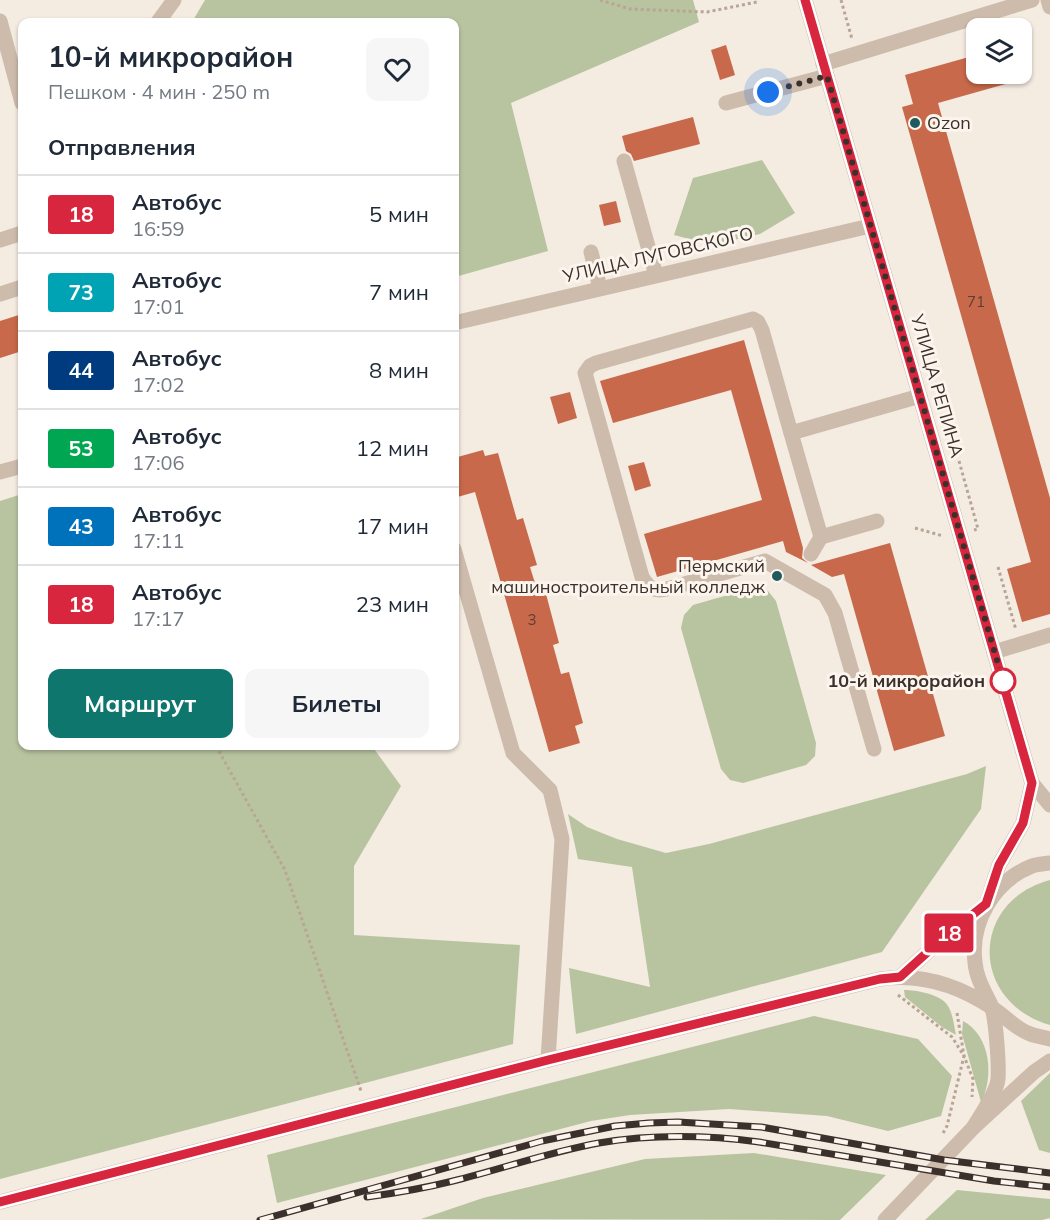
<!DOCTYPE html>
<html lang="ru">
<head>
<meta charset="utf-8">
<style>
  :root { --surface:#fff; --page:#f6f6f7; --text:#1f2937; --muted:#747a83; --line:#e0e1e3; --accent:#0f766e }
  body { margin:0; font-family:Mulish,sans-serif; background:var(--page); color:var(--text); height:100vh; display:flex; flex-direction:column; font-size:22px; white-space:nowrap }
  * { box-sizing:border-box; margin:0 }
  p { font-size:20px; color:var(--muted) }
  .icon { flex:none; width:33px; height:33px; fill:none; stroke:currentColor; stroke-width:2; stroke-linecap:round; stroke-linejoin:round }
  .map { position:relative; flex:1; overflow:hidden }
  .details { position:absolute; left:18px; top:18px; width:441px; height:732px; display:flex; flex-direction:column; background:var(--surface); border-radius:12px; box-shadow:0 2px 4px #0004 }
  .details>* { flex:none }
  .badge { padding:0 12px; border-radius:4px; font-size:21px; line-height:39px }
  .controls { position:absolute; left:966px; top:18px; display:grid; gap:12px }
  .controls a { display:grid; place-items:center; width:66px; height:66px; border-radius:12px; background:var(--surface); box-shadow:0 2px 4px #0004; font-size:30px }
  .you { position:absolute; width:30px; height:30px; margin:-15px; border:4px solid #fff; border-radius:50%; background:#1a73e8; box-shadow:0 0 0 9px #1a73e833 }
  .map>.badge { position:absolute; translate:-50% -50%; box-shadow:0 0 0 3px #fff }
  h2 { padding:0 30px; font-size:22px; line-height:54px }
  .round { display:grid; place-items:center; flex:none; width:63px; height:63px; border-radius:12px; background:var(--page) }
  .head { display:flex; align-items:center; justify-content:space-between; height:102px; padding:0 30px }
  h1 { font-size:28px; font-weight:700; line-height:45px }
  .action { display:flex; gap:12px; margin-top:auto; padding:12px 30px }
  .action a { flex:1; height:69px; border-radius:12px; background:var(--accent); color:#fff; font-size:24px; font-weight:700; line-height:69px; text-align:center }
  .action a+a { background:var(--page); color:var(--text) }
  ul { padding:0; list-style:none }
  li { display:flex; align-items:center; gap:18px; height:78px; padding:0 30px; border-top:2px solid var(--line) }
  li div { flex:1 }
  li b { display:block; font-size:22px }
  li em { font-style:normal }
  li .badge { min-width:66px; font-weight:700; text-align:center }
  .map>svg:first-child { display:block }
</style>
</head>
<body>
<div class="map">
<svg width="1050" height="1220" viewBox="0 0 1050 1220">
  <rect width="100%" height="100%" fill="#f4ebe1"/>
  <!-- green -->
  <g fill="#b8c4a0">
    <path d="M205 0H693L699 22 511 103 548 251 455 277 454 22H192Z"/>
    <path d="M762 160 795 213 760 234 712 245 674 235 693 178Z"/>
    <path d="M22 494V746H372L401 786 354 866V935L520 945 513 1044 0 1179V501Z"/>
    <path d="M756 587 768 591 776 601 816 743 815 756 806 765 743 783 730 780 721 769 681 628 684 615 693 605Z"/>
    <path d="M986 766 981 809 882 952 576 1034 569 968 650 987 632 867 578 859 568 814 587 827 617 839 666 853 709 844 967 774Z"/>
    <path d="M1050 880V1025C970 1002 969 902 1050 880Z"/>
    <path d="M904 990C916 990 941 994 948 1006 953 1014 954 1026 956 1035L942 1027 905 997Z"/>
    <path d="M814 1016 918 1039 952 1076 941 1116 888 1131 827 1116 729 1109 630 1115 591 1121 277 1203 267 1155Z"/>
    <path d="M963 1021C991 1036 994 1077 981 1102L962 1034Z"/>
    <path d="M1050 1073V1153L1039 1150 1021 1101Z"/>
    <path d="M754 1153 886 1175 840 1220 421 1219 483 1198 645 1159Z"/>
    <path d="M957 1190 1050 1199V1218L1042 1220H925Z"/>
  </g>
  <!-- building -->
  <g fill="#c8694b">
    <path d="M726 45 735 75 720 80 711 50Z"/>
    <path d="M976 55V74H1027V78L938 103 1050 498V614L1022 622 1007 569 1031 562 902 107 913 104 905 75Z"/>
    <path d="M693 117 700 144 634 161 631 154 626 151 622 136Z"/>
    <path d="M616 201 621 222 604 226 599 205Z"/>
    <path d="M22 314V351L0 358V321Z"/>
    <path d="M744 340 803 548 802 558 808 563 786 552 783 541 657 577 644 534 762 500 731 390 613 423 600 381Z"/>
    <path d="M570 392 577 418 558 424 550 397Z"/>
    <path d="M483 450 485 456 498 453 517 520 523 518 537 565 530 567 539 596 546 594 559 643 553 645 561 674 569 672 583 723 575 726 580 743 549 752 475 492 454 498V458Z"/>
    <path d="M644 462 651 486 635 491 628 466Z"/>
    <path d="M890 543 945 736 894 751 844 574 832 577 811 565Z"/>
  </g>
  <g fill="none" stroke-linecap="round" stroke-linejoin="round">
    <!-- path -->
    <g stroke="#b9a596" stroke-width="3" stroke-dasharray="3 3" stroke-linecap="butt">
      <path d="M600 0 630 9 707 12 757 2"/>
      <path d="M841 0 852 39"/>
      <path d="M959 461 978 529 974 530"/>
      <path d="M915 528 943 536"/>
      <path d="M998 567 1016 630"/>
      <path d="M216 746 285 870 361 1091"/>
      <path d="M898 995 952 1037 964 1056 947 1126 942 1135"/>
      <path d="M957 1013 964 1056 973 1079 972 1097"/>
    </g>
    <!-- minor -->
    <g stroke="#cdbbac" stroke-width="15">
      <path d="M805 0 1032 783 1050 805"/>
      <path d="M1048 0 1050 7"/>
      <path d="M0 21 22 103"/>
      <path d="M158 22 174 0"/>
      <path d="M823 64 1032 0"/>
      <path d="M726 103 827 76"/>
      <path d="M624 161 656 275"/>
      <path d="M0 240 22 233"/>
      <path d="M591 252 600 288"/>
      <path d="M0 294 22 287"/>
      <path d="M454 323 870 226"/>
      <path d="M791 433 762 330 758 322 753 319 596 363 590 366 585 373 642 577C649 588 653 592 667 589L765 561 825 595 835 613 874 749"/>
      <path d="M0 472 22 466"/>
      <path d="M821 537 877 521"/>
      <path d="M454 549 513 753 550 790 562 839 548 1060"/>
      <path d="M811 554 821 537 791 433 920 396"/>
      <path d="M994 652 1050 635"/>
      <path d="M900 977 942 939 986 905 999 865 1023 823 1032 783"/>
      <path d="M973 1128C980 1116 997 1092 998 1079 999 1065 996 1017 991 1005 985 992 976 978 975 962 970 922 994 881 1032 866 1037 864 1044 864 1050 863"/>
      <path d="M0 1202 548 1060 880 979C921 973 960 986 994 1009 1005 1016 1015 1028 1028 1033 1034 1036 1043 1037 1050 1039"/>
      <path d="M885 1220 973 1128 1034 1072 1050 1061"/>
    </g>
    <!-- rail casing -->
    <g stroke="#3b302b" stroke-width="7">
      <g id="rail">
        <path d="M367 1197C396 1193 425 1188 453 1181 502 1169 549 1152 599 1143 653 1134 706 1135 759 1142L994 1181 1050 1187"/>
        <path d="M260 1220 542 1141 615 1126 649 1123 678 1122 761 1127 944 1160 1050 1173"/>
      </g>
    </g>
    <!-- rail -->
    <use href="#rail" stroke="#fbf5ee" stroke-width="4.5" stroke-dasharray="14" stroke-linecap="butt"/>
  </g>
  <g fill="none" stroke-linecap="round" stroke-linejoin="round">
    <!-- line casing -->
    <g stroke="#fff" stroke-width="14">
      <path id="line" d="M0 1202 548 1060 880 979 900 977 942 939 986 904 999 865 1023 823 1032 783 805 0"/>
    </g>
    <!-- line -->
    <use href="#line" stroke="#d7263d" stroke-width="9"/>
    <!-- walk -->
    <path stroke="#3b302b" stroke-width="6" stroke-dasharray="0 10.8" d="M768 92 827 76 1003 681"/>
  </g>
  <!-- markers -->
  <g fill="#1f5a5e" stroke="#fbf5ee" stroke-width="2">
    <circle cx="915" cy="123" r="6"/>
    <circle cx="777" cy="576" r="6"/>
  </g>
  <circle fill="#fff" stroke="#d7263d" stroke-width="3" cx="1003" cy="681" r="12"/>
  <g text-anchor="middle" stroke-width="6" stroke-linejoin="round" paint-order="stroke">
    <!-- number labels -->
    <g font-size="15" fill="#5e3e33">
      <text x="976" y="307">71</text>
      <text x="532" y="625">3</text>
    </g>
    <!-- poi labels -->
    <g font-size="18" fill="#3b302b" stroke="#fbf5ee" text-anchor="start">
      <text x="927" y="129">Ozon</text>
      <text x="765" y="572" text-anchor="end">Пермский<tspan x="765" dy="21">машиностроительный колледж</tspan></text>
    </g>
    <!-- street labels -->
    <g font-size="18" fill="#3b302b" stroke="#fbf5ee">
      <text transform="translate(658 255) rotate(-13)" y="6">УЛИЦА ЛУГОВСКОГО</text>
      <text transform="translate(937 386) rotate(74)" y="6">УЛИЦА РЕПИНА</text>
    </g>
    <!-- stop labels -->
    <g font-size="18" font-weight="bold" fill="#3b302b" stroke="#fbf5ee" text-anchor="end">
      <text x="985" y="687">10-й микрорайон</text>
    </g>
  </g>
</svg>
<div class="controls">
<a><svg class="icon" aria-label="layers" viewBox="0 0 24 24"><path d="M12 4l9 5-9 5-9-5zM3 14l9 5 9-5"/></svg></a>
</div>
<div class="you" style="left:768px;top:92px"></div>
<b class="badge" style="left:949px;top:933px;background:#d7263d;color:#fff">18</b>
<section class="details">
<div class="head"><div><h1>10-й микрорайон</h1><p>Пешком · 4 мин · 250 m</p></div><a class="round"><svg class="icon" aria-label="heart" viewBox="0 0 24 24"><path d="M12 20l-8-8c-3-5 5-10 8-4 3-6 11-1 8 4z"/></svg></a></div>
<h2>Отправления</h2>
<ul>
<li><span class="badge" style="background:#d7263d;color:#fff">18</span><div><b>Автобус</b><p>16:59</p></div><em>5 мин</em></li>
<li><span class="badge" style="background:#00a3b4;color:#fff">73</span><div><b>Автобус</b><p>17:01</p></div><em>7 мин</em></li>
<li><span class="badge" style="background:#003b80;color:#fff">44</span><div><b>Автобус</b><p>17:02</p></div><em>8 мин</em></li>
<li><span class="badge" style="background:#00a651;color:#fff">53</span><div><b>Автобус</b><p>17:06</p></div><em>12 мин</em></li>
<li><span class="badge" style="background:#0072bc;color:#fff">43</span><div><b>Автобус</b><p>17:11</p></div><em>17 мин</em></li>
<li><span class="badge" style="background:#d7263d;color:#fff">18</span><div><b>Автобус</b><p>17:17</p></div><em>23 мин</em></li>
</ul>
<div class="action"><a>Маршрут</a><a>Билеты</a></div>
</section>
</div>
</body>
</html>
